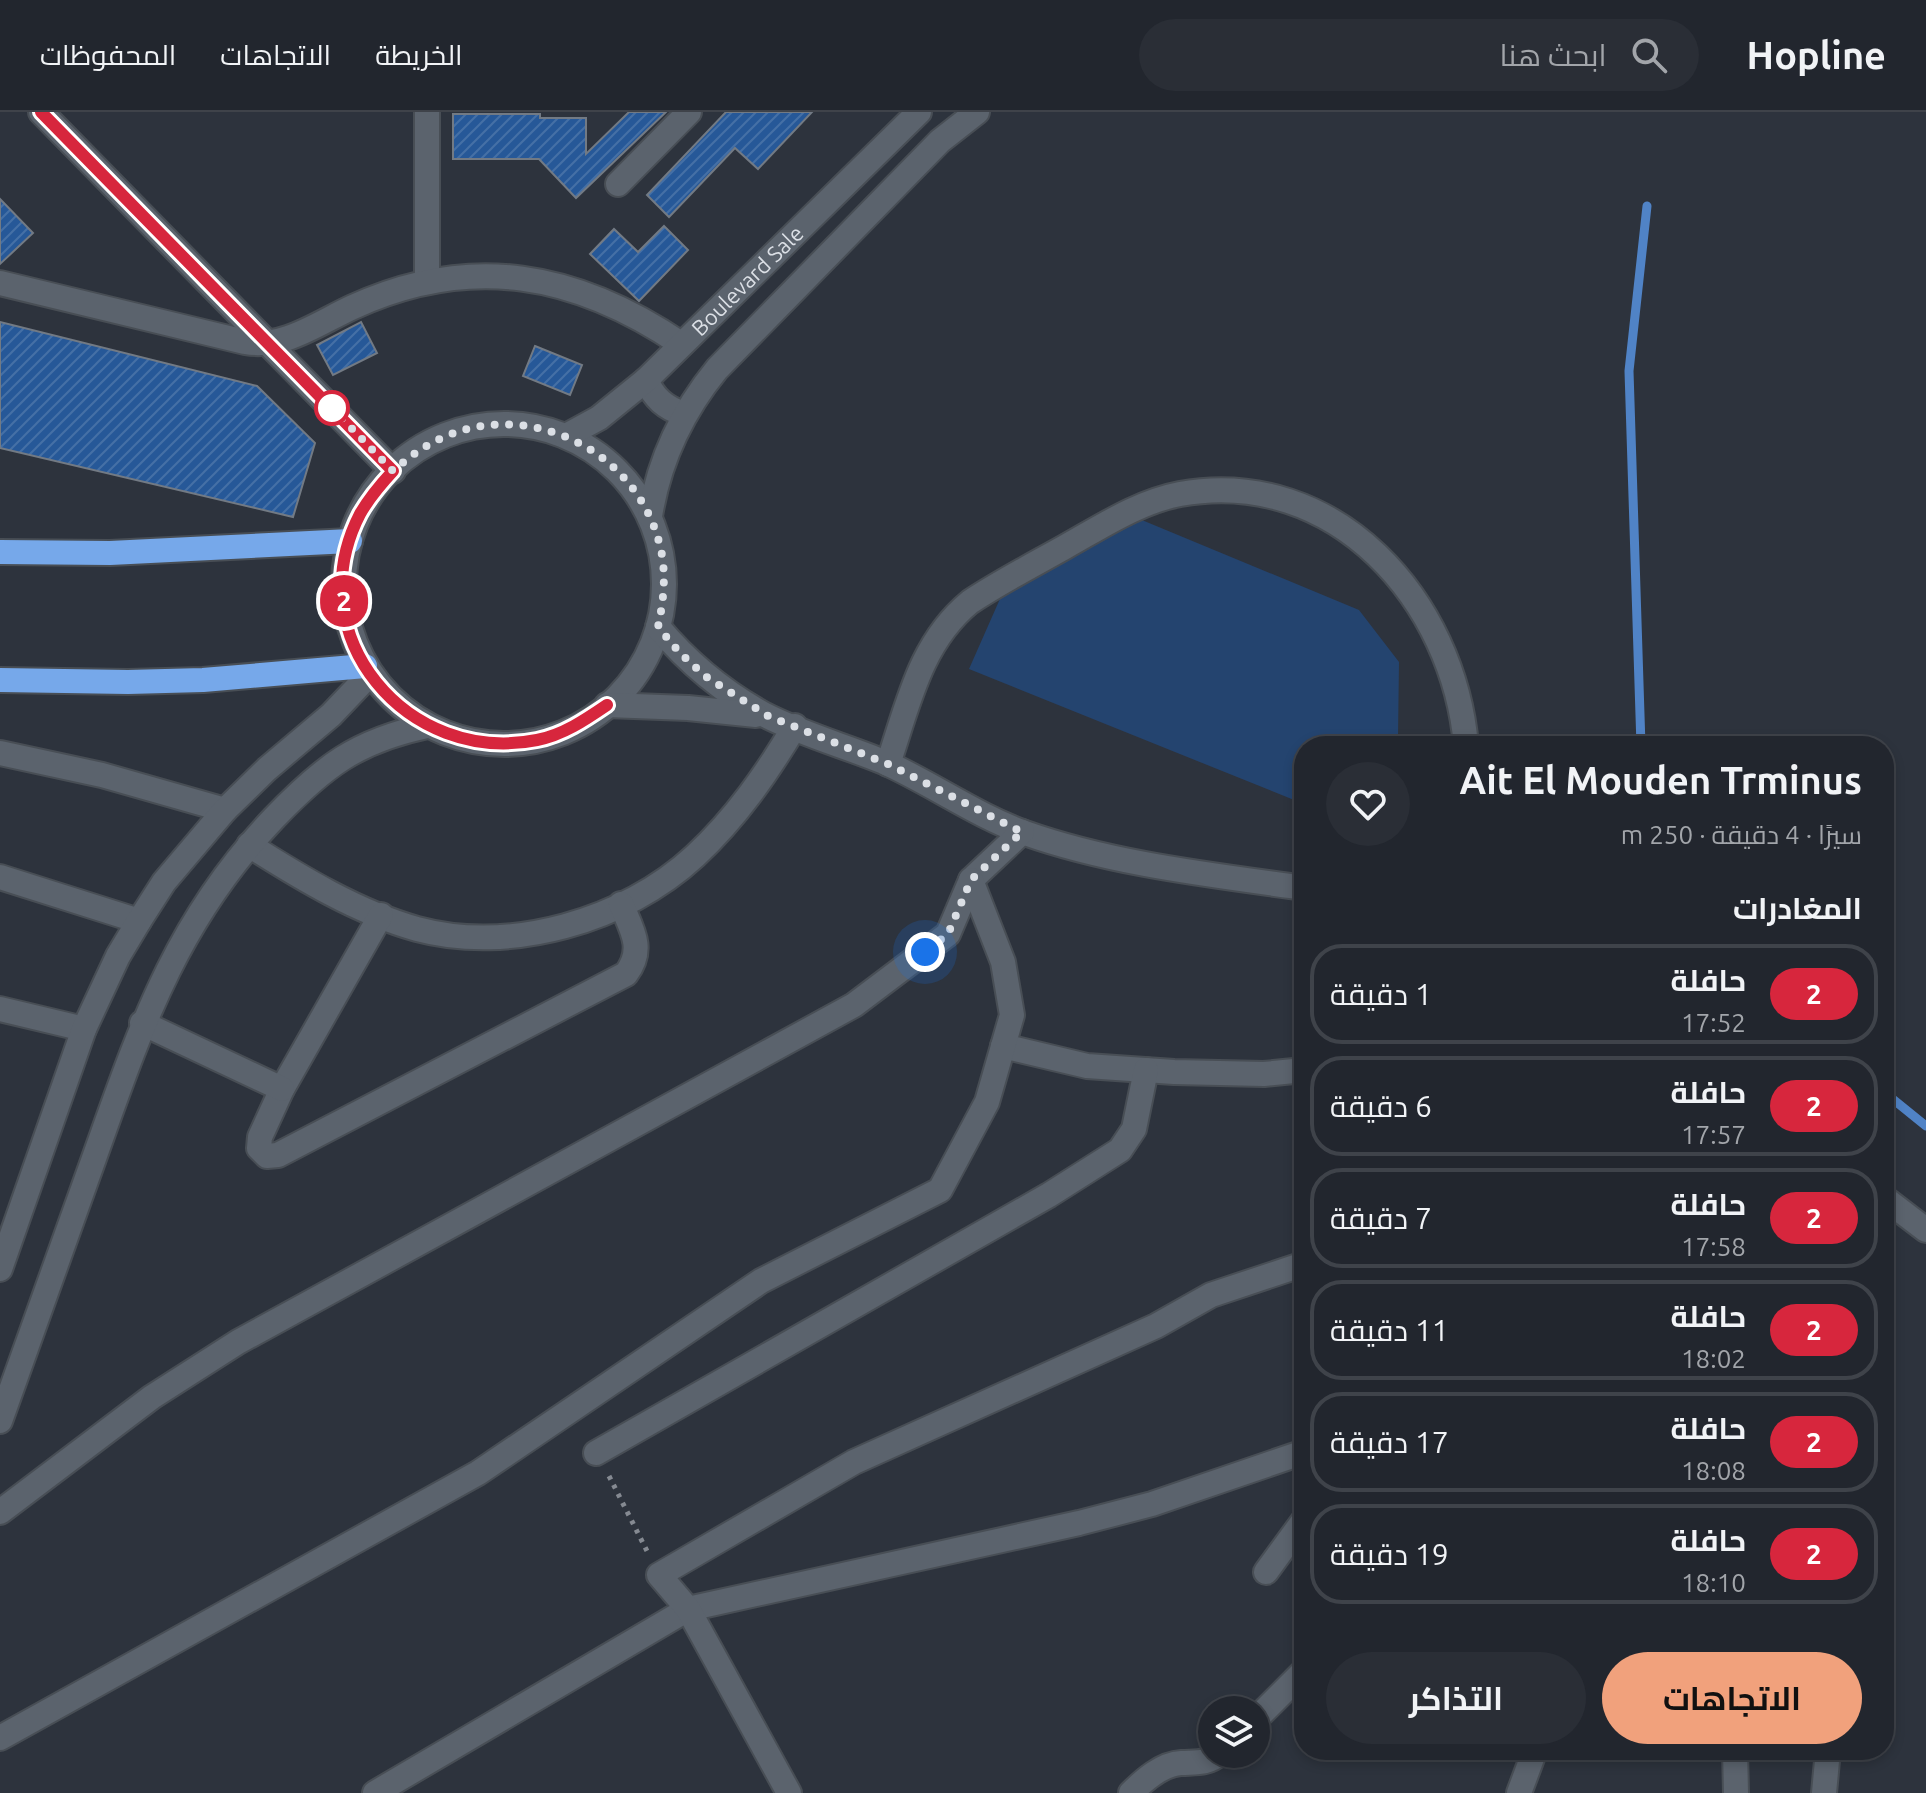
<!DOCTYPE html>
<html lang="ar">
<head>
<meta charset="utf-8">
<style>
  :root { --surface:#22262e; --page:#2a2e36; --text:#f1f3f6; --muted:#a2a5aa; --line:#3f434a; --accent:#f1a17c }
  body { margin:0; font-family:Ubuntu,Cairo,sans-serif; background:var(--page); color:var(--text); direction:rtl; height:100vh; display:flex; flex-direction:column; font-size:30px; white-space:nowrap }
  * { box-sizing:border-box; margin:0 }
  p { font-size:26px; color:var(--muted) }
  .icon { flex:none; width:44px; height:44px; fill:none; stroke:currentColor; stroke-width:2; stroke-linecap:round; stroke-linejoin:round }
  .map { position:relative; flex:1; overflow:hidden; direction:ltr }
  .panel { position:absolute; left:1294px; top:624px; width:600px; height:1024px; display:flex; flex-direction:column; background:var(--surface); border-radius:32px; box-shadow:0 4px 12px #0003,0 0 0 2px var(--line); direction:rtl }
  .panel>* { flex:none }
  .badge { padding:0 16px; border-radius:26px; font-size:28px; line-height:52px }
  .controls { position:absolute; left:1198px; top:1584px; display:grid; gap:16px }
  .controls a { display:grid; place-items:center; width:72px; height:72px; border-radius:50%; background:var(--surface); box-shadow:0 4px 12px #0003,0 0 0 2px var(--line); font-size:40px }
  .you { position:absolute; width:40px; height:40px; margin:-20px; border:6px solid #fff; border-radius:50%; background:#1a73e8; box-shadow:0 0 0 12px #1a73e833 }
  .map>.badge { position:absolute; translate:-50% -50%; box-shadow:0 0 0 4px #fff }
  h2 { padding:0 32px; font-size:30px; line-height:72px }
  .round { display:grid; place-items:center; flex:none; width:84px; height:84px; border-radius:42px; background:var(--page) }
  .headline { display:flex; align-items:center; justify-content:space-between; height:136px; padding:0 32px }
  h1 { font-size:38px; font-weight:700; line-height:60px }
  .action { display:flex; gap:16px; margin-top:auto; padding:16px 32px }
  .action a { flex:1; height:92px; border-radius:48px; background:var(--accent); color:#111; font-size:32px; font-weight:700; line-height:92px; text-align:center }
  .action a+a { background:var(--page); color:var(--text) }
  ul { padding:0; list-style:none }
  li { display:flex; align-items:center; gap:24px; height:100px; margin:0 16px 12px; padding:0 16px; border:4px solid var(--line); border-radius:32px }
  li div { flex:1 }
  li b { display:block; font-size:30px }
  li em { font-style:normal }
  li .badge { min-width:88px; font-weight:700; text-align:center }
  header { display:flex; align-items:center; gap:48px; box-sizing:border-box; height:112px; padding:0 40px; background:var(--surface); border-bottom:2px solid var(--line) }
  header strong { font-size:38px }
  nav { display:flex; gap:44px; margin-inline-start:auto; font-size:28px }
  .search { width:560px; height:72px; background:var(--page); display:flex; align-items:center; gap:20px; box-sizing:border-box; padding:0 28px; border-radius:44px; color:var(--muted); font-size:30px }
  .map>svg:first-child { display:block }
</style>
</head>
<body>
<header>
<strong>Hopline</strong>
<div class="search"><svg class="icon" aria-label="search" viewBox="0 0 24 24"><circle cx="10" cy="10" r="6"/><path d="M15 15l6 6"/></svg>ابحث هنا</div>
<nav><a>الخريطة</a><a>الاتجاهات</a><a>المحفوظات</a></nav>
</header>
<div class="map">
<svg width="1926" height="1681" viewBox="0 0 1926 1681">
  <defs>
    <pattern id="building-hatch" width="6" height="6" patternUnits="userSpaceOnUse" patternTransform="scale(2)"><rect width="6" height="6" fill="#265898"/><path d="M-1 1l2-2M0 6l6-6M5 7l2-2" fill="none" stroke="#4570a6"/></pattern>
  </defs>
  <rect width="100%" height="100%" fill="#2d333d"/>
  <!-- green -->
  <path fill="#24446f" d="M1137 406 1359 498 1399 550 1398 625 1394 634H1304V692L969 557 1003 480Z"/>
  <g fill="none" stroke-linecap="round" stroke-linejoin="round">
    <!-- stream -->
    <g stroke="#5083c6" stroke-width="9">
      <path d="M1641 634 1629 259 1647 94"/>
      <path d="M1884 980 1926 1014"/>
    </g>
  </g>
  <!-- building -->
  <g fill="url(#building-hatch)" stroke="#727a84" stroke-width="2">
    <path d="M629 0H666L576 86 539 47H453V2H540V6H586V42Z"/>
    <path d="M726 0H812L758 57 735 36 669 105 647 83Z"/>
    <path d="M0 87 33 121 0 152Z"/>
    <path d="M664 114 688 138 639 189 590 142 614 117 638 140Z"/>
    <path d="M0 210 257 274 315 331 293 405 0 336Z"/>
    <path d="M361 210 377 241 333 263 317 233Z"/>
    <path d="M535 234 582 253 570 283 523 264Z"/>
  </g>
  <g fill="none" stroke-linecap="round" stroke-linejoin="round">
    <!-- minor casing -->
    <g stroke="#484e55" stroke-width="28">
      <g id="minor">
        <path d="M41 0 393 359"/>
        <path d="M618 72 689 0"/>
        <path d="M427 170V0"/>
        <path d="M0 171 245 230C284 237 318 211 353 195 471 141 576 161 681 232"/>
        <path d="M646 268C654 286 665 296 684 302"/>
        <circle cx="504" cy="472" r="160"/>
        <path id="s1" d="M566 324 599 306 646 268 919 0"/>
        <path d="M650 404C659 348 681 301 717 257L940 29 977 0"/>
        <path d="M658 515C689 552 723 580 765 603 802 622 845 634 884 650 931 671 977 704 1025 721 1112 752 1212 763 1304 776"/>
        <path d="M607 593 688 596 756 603"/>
        <path d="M0 641 102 663 225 698"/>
        <path d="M888 652C908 593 920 531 970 490 1000 470 1033 453 1065 435 1101 415 1138 390 1180 382 1336 354 1454 489 1466 634"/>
        <path d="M249 733C301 766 357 800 417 817 510 842 625 809 695 744 736 706 767 661 795 614"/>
        <path d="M0 765 139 809"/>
        <path d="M381 803 282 977 260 1025 259 1036 267 1044 278 1043 626 862C645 837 632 818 621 792"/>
        <path d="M0 897 84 917"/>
        <path d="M142 911 282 977"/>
        <path d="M1003 934 1087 954 1174 960 1264 962 1304 958"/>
        <path d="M1884 1086 1926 1118"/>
        <path d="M0 1157 84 917 118 844 139 809 164 770 225 698 267 657 331 603 370 562"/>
        <path d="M0 1309C29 1227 59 1145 88 1063 137 927 171 814 274 706 323 655 356 629 427 614"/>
        <path d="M596 1341 1049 1083 1120 1038 1134 1017 1146 958"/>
        <path d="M0 1400 152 1285 238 1230 854 893 948 822 971 768 1022 720"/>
        <path d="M1266 1460 1304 1408"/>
        <path d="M1256 1607 1304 1559"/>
        <path d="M0 1626 478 1361 761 1169 940 1078 987 990 1012 903 1003 850 971 768"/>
        <path d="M1735 1638 1736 1681"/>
        <path d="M375 1681 688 1497 1079 1411 1152 1392 1304 1340"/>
        <path d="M789 1681 688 1497 659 1463 854 1350 1156 1214 1211 1183 1304 1152"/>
        <path d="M1131 1681C1144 1668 1162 1652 1181 1651 1196 1650 1207 1652 1219 1642"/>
        <path d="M1519 1681 1535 1638"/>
        <path d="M1824 1681 1828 1638"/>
      </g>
    </g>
    <!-- highway casing -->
    <g stroke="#484e55" stroke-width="28">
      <g id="highway">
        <path d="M0 440 110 441 350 429"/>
        <path d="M0 568 128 570 203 568 365 554"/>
      </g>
    </g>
    <!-- path -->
    <path stroke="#858a92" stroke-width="5" stroke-dasharray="4 6" stroke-linecap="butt" d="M609 1364 648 1441"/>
    <!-- minor -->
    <use href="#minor" stroke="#5b636d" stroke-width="24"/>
    <!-- highway -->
    <use href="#highway" stroke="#76a8ea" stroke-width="24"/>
  </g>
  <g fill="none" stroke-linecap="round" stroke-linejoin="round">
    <!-- line casing -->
    <g stroke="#fff" stroke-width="18">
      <path id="line" d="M41 0 393 359C381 372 369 386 360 402 297 524 408 654 537 628 563 623 585 608 607 593"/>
    </g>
    <!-- line -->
    <use href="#line" stroke="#d7263d" stroke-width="12"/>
    <!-- walk -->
    <path stroke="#dbdfe5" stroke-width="8" stroke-dasharray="0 14.4" d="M332 296 393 359C409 345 425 333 444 325 531 287 635 339 659 430 667 458 664 487 658 515L680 541 705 564 768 604 888 652 1022 720 971 768 948 822 925 840"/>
  </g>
  <!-- markers -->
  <circle fill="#fff" stroke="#d7263d" stroke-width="4" cx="332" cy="296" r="16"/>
  <g text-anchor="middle" stroke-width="6" stroke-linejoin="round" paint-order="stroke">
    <!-- street labels -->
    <g font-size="22" fill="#dbdfe5" stroke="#181b1f">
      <text dy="8" stroke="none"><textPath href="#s1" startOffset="240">Boulevard Sale</textPath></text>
    </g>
  </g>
</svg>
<div class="controls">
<a><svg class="icon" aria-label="layers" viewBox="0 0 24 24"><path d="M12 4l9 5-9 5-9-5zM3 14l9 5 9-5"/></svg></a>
</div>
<div class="you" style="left:925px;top:840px"></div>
<b class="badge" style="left:344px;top:489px;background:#d7263d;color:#fff">2</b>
<section class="panel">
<div class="headline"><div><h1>Ait El Mouden Trminus</h1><p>سيرًا · 4 دقيقة · 250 m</p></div><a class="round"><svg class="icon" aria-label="heart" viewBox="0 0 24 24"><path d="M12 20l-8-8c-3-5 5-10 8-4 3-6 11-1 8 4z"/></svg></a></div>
<h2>المغادرات</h2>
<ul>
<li><span class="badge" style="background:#d7263d;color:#fff">2</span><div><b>حافلة</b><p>17:52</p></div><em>1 دقيقة</em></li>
<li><span class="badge" style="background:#d7263d;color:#fff">2</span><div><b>حافلة</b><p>17:57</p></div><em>6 دقيقة</em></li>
<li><span class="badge" style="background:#d7263d;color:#fff">2</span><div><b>حافلة</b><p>17:58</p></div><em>7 دقيقة</em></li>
<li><span class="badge" style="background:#d7263d;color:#fff">2</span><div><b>حافلة</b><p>18:02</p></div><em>11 دقيقة</em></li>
<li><span class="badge" style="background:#d7263d;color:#fff">2</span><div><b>حافلة</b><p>18:08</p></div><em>17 دقيقة</em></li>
<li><span class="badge" style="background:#d7263d;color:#fff">2</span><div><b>حافلة</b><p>18:10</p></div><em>19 دقيقة</em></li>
</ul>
<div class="action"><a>الاتجاهات</a><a>التذاكر</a></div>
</section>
</div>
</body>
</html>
